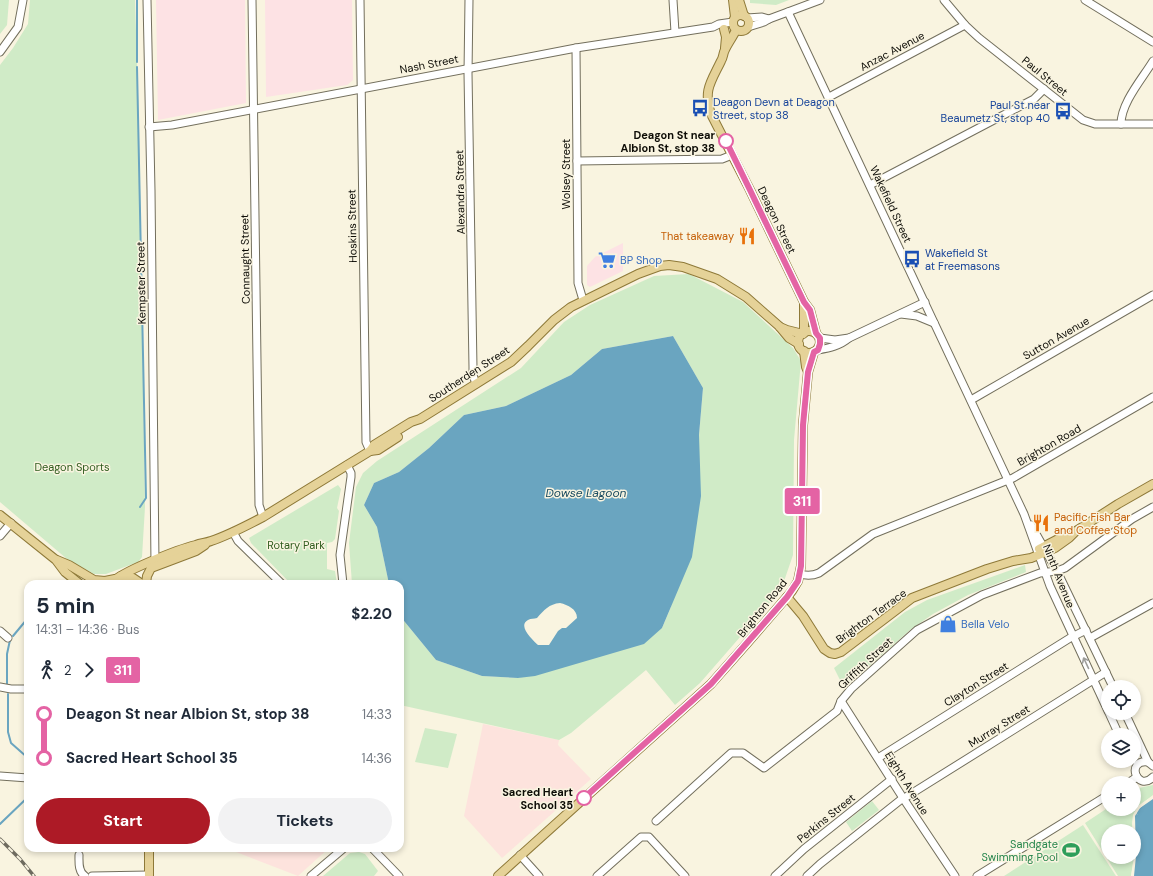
<!DOCTYPE html>
<html lang="en">
<head>
<meta charset="utf-8">
<style>
  :root { --surface:#fff; --page:#f2f2f3; --text:#1f2937; --muted:#747a83; --accent:#ad1a26 }
  body { margin:0; font-family:"DM Sans",sans-serif; background:var(--page); color:var(--text); height:100vh; display:flex; flex-direction:column; font-size:15px; white-space:nowrap }
  * { box-sizing:border-box; margin:0 }
  p { font-size:13px; color:var(--muted) }
  .icon { flex:none; width:22px; height:22px; fill:none; stroke:currentColor; stroke-width:2; stroke-linecap:round; stroke-linejoin:round }
  .map { position:relative; flex:1; overflow:hidden }
  .details { position:absolute; left:24px; top:580px; width:380px; height:272px; display:flex; flex-direction:column; background:var(--surface); border-radius:12px; box-shadow:0 2px 6px #0003 }
  .details>* { flex:none }
  .badge { padding:0 8px; border-radius:3px; font-size:14px; line-height:26px }
  .fabs { position:absolute; left:1101px; top:680px; display:grid; gap:8px }
  .fabs a { display:grid; place-items:center; width:40px; height:40px; border-radius:50%; background:var(--surface); box-shadow:0 2px 6px #0003; font-size:20px }
  .map>.badge { position:absolute; translate:-50% -50%; box-shadow:0 0 0 2px #fff }
  .legs { display:flex; align-items:center; gap:6px; height:44px; padding:0 12px; font-size:13px }
  .legs p { margin-inline-start:auto }
  .head { display:flex; align-items:center; justify-content:space-between; height:68px; padding:0 12px }
  h1 { font-size:22px; font-weight:700; line-height:30px }
  .button { display:flex; gap:8px; margin-top:auto; padding:8px 12px }
  .button a { flex:1; height:46px; border-radius:24px; background:var(--accent); color:#fff; font-size:16px; font-weight:700; line-height:46px; text-align:center }
  .button a+a { background:var(--page); color:var(--text) }
  ul { padding:0 12px; list-style:none }
  li { display:flex; align-items:center; gap:14px; height:44px; font-size:15px }
  li i { display:grid; place-items:center; width:6px; height:100%; margin:0 5px; background:currentColor }
  li i::after { content:''; width:10px; height:10px; margin:-5px; border:3px solid; border-radius:50%; background:var(--surface) }
  li p { margin-inline-start:auto }
  li:first-child i { background:linear-gradient(#0000 50%,currentColor 0) }
  li:last-child i { background:linear-gradient(currentColor 50%,#0000 0) }
  .map>svg:first-child { display:block }
</style>
</head>
<body>
<div class="map">
<svg width="1153" height="876" viewBox="0 0 1153 876">
  <rect width="100%" height="100%" fill="#f9f4e0"/>
  <!-- commercial -->
  <g fill="#fde2e4">
    <path d="M156 0H245L246 103 158 120Z"/>
    <path d="M265 0H352L353 80 347 85 266 97Z"/>
    <path d="M623 243V271L590 287 587 285V266L595 257Z"/>
  </g>
  <!-- education -->
  <g fill="#fde3dd">
    <path d="M483 724 559 740 558 745 591 779 502 858 464 816Z"/>
    <path d="M226 848H329L298 876Z"/>
  </g>
  <!-- green -->
  <g fill="#d0ebc7">
    <path d="M0 0H9L7 25 0 34Z"/>
    <path d="M30 0H135L139 124 145 507 142 557 138 562 106 574H94L67 559 0 502V65L13 48 28 24Z"/>
    <path d="M750 0H789L776 5 750 3Z"/>
    <path d="M689 274 743 302 793 348 801 361 794 440 793 555 781 590 700 683 675 705 646 670 571 733 559 740 400 705V616L436 660 482 676 518 678 662 628 671 607 699 435 703 388 673 336 602 349 571 375 506 406 464 415 429 448 399 472 374 483 364 505 377 527 389 584H352L349 543 356 487 363 473 377 461 521 368 564 322 590 305 654 276Z"/>
    <path d="M338 485 341 489 337 508 339 511 335 539 332 542 327 543V569L335 571 337 584H291L251 543 249 538Z"/>
    <path d="M1025 565 1026 572 968 595 933 614 910 630 844 688 834 668 905 612 927 600Z"/>
    <path d="M425 728 457 734 448 768 415 762Z"/>
    <path d="M1153 785V795C1137 807 1131 810 1133 831H1108V857H1134V846C1134 857 1133 866 1131 876H1118L1085 823 1106 809 1105 808 1108 806V809H1134V789Z"/>
    <path d="M872 801 879 810 852 831 846 822Z"/>
    <path d="M1083 825 1116 876H1004Z"/>
    <path d="M359 852 365 854 378 871 374 876H323L350 853Z"/>
  </g>
  <!-- water -->
  <g fill="#6aa5c0" fill-rule="evenodd">
    <path d="M673 336 703 388 699 435 701 496 692 557 662 628 644 644 535 676 518 678 482 676 436 660 400 616V584H389L377 527 364 505 374 483 399 472 429 448 464 415 506 406 571 375 602 349ZM560 603C568 605 577 609 577 618L566 628H562L558 631 549 645H538C533 640 517 626 528 620 531 618 534 619 537 618 544 610 549 604 560 603Z"/>
    <path d="M1153 797V876H1132C1136 855 1131 834 1135 813L1138 815 1135 812Z"/>
  </g>
  <!-- pier -->
  <path fill="#f9f4e0" d="M1151 797H1153V799L1140 808 1135 816 1136 856 1134 876H1131L1134 856V831H1133L1132 824 1133 815 1138 806Z"/>
  <g fill="none" stroke-linecap="round" stroke-linejoin="round">
    <!-- stream -->
    <g stroke="#6aa5c0" stroke-width="2">
      <path d="M137 62V0"/>
      <path d="M137 67 146 498 140 507"/>
      <path d="M56 584 57 583"/>
      <path d="M13 636 28 618"/>
      <path d="M7 684V654L10 640"/>
      <path d="M8 694V732L11 743 28 758"/>
      <path d="M0 824 28 797"/>
    </g>
    <!-- minor casing -->
    <g stroke="#736f5d" stroke-width="9">
      <g id="minor">
        <path d="M147 0 151 190 155 564"/>
        <path d="M252 0 259 505 263 517"/>
        <path d="M360 0 366 442 370 451"/>
        <path d="M469 0 468 73 473 367V375L476 384"/>
        <path d="M673 0 675 32"/>
        <path d="M944 0 965 25 979 38 1083 120 1095 124H1153"/>
        <path d="M1085 0 1153 42"/>
        <path d="M788 12 1024 514 1050 586 1108 711"/>
        <path d="M747 18 762 17 769 19"/>
        <path d="M748 27 764 22 769 19 820 0"/>
        <path d="M576 48 578 283 583 300"/>
        <path d="M0 52 18 27 23 0"/>
        <path d="M829 97 965 25"/>
        <path d="M1121 124C1121 103 1142 79 1153 61"/>
        <path d="M149 127 172 125 576 48 713 27 719 24 733 22"/>
        <path d="M577 161 722 159 732 155"/>
        <path d="M870 185 1034 99 1044 89"/>
        <path d="M901 314 917 316 934 323"/>
        <path d="M820 338 835 340 849 338 925 302"/>
        <path d="M818 350C829 348 840 346 849 338"/>
        <path d="M971 400 1153 295"/>
        <path d="M1031 525 1057 571 1113 687"/>
        <path d="M233 532 238 541 282 584"/>
        <path d="M0 536 11 523"/>
        <path d="M800 574C807 576 812 576 819 573L873 534 1013 478 1153 397"/>
        <path d="M343 584 340 555 351 477V473L347 465"/>
        <path d="M0 631 8 638"/>
        <path d="M1090 638 1153 603"/>
        <path d="M0 687 11 689H28"/>
        <path d="M841 701 903 798 955 876"/>
        <path d="M1109 713 1119 735"/>
        <path d="M1125 713 1148 762"/>
        <path d="M878 758 1070 638 1086 630"/>
        <path d="M1153 766 1148 762C1125 759 1137 793 1153 777"/>
        <path d="M0 776 28 778"/>
        <path d="M1128 783 1137 777"/>
        <path d="M656 821 731 753H743L764 768 837 711 841 701 851 689 917 630 982 595 1040 573 1057 571 1065 568 1132 519 1153 507"/>
        <path d="M372 848 399 876"/>
        <path d="M79 855C79 862 78 872 85 876"/>
        <path d="M520 855 539 876"/>
        <path d="M92 876 149 875"/>
        <path d="M311 876 344 848"/>
        <path d="M597 876 641 837H649L685 876"/>
        <path d="M775 876 804 849 892 779"/>
        <path d="M807 876 820 864 903 798 906 797 1106 672"/>
        <path d="M977 876 1108 795"/>
      </g>
    </g>
    <!-- major casing -->
    <g stroke="#8e7938" stroke-width="10">
      <g id="major">
        <path d="M733 0 735 17"/>
        <path d="M739 0 744 16"/>
        <circle cx="741" cy="23" r="8"/>
        <path d="M724 29 726 37 725 48"/>
        <path d="M736 30C733 37 727 44 724 52 723 55 723 58 721 61 711 82 703 90 711 114L750 190 804 302 810 310 816 333"/>
        <path d="M780 327 787 330 803 334"/>
        <circle cx="809" cy="342" r="11"/>
        <path d="M804 333V302"/>
        <path d="M804 351 806 367 808 372"/>
        <path d="M370 451 378 450 398 437"/>
        <path d="M0 515 56 560 65 572 80 584"/>
        <path d="M1039 549 1064 536"/>
        <path d="M57 560 69 565 94 580 105 581 115 579"/>
        <path d="M121 576 133 578 142 584"/>
        <path d="M110 584C120 572 179 549 196 545 201 543 206 543 211 541 229 535 246 526 263 517L370 451 374 445 411 422 420 419 511 362 528 346 554 320 571 307 638 274 660 266 669 265 683 267 717 279 746 297 779 326 789 338 799 344"/>
        <path d="M146 584 147 576 151 568 196 551 205 545"/>
        <path d="M787 597 803 616 824 649 830 653 835 654 841 652 912 598 987 569 1013 561 1031 558 1046 552 1055 548 1069 538 1076 531 1118 504 1153 484"/>
        <path d="M149 848V876"/>
        <path d="M498 876 711 684 749 641 792 591 798 581 801 566 803 425 808 372 814 352"/>
      </g>
    </g>
    <!-- minor -->
    <use href="#minor" stroke="#fff" stroke-width="7"/>
    <!-- major -->
    <use href="#major" stroke="#e5d298" stroke-width="8"/>
    <!-- rail casing -->
    <g stroke="#6e6b5f" stroke-width="3.5">
      <path id="rail" d="M0 839 20 859 34 876"/>
    </g>
    <!-- rail -->
    <use href="#rail" stroke="#f9f4e0" stroke-width="2" stroke-dasharray="6" stroke-linecap="butt"/>
  </g>
  <!-- one-way arrows -->
  <defs><path id="oneway-shaft" d="M-6 0H5M1.5-3L5.5 0L1.5 3" fill="none" stroke-width="1.6" stroke-linecap="round" stroke-linejoin="round"/></defs>
  <use stroke="#9e9e9b" href="#oneway-shaft" transform="translate(1086 663) rotate(-115)"/>
  <g fill="none" stroke-linecap="round" stroke-linejoin="round">
    <!-- line-1 casing -->
    <g stroke="#fff" stroke-width="9">
      <path id="line-1" d="M584 798 711 684 787 597 798 581 801 566 803 425 808 372 814 352 818 350 820 344V338L816 333 810 310 804 302 750 190 726 141"/>
    </g>
    <!-- line-1 -->
    <use href="#line-1" stroke="#e463a4" stroke-width="6"/>
  </g>
  <!-- icons -->
  <defs>
    <g id="bus-bare" transform="scale(1.38)"><path d="M-5-6H5V4H4V6H2V4H-2V6H-4V4H-5ZM-3.5-4V0h7V-4ZM-3.5 1.2v1.5H-2V1.2ZM2 1.2v1.5H3.5V1.2Z" fill="#1a4fb4" stroke="#f9f4e0" stroke-width="2.5" paint-order="stroke"/></g>
    <g id="restaurant-bare" transform="scale(1.38)"><path d="M-5-6h1v4h1v-4h1v4h1v-4h1v5L-1.5 .5V6h-2V.5L-5-1ZM5-6V6H3V1.5H1.5Q1.5-4 5-6Z" fill="#e8710a" stroke="#f9f4e0" stroke-width="2.5" paint-order="stroke"/></g>
    <g id="supermarket-bare" transform="scale(1.38)"><path d="M-6-5.5h2.5l.6 2H6L4.5 2H-2.5L-4.4-4H-6ZM-1.5 3.2a1.3 1.3 0 1 0 .1 0ZM3 3.2a1.3 1.3 0 1 0 .1 0Z" fill="#3f7fe0" stroke="#f9f4e0" stroke-width="2.5" paint-order="stroke"/></g>
    <g id="shop-bare" transform="scale(1.38)"><path d="M-5-2.5h2.3a2.7 3.5 0 0 1 5.4 0H5L5.5 6h-11ZM-1.5-2.5h3a1.5 2.3 0 0 0-3 0Z" fill="#3f7fe0" stroke="#f9f4e0" stroke-width="2.5" paint-order="stroke"/></g>
    <g id="stadium-bare" transform="scale(1.38)"><path d="M0-5a6.5 5 0 1 0 0 10a6.5 5 0 1 0 0-10ZM-3.5-1.8h7v3.6h-7Z" fill="#2e9e5b" stroke="#f9f4e0" stroke-width="2.5" paint-order="stroke"/></g>
  </defs>
  <g fill-rule="evenodd">
    <use href="#bus-bare" x="700" y="108"/>
    <use href="#bus-bare" x="1063" y="111"/>
    <use href="#restaurant-bare" x="747" y="236"/>
    <use href="#bus-bare" x="912" y="259"/>
    <use href="#supermarket-bare" x="607" y="260"/>
    <use href="#restaurant-bare" x="1041" y="523"/>
    <use href="#shop-bare" x="948" y="624"/>
    <use href="#stadium-bare" x="1071" y="850"/>
  </g>
  <!-- markers -->
  <g fill="#fff" stroke="#e463a4" stroke-width="2">
    <circle cx="726" cy="141" r="7"/>
    <circle cx="584" cy="798" r="7"/>
  </g>
  <g text-anchor="middle" stroke-width="3" stroke-linejoin="round" paint-order="stroke">
    <!-- street labels -->
    <g font-size="11" fill="#0d0c06" stroke="#f9f4e0">
      <text transform="translate(892 51) rotate(-28)" y="4">Anzac Avenue</text>
      <text transform="translate(429 64) rotate(-11)" y="4">Nash Street</text>
      <text transform="translate(1045 76) rotate(39)" y="4">Paul Street</text>
      <text transform="translate(566 174) rotate(-90)" y="4">Wolsey Street</text>
      <text transform="translate(460 192) rotate(-91)" y="4">Alexandra Street</text>
      <text transform="translate(891 204) rotate(65)" y="4">Wakefield Street</text>
      <text transform="translate(777 220) rotate(64)" y="4">Deagon Street</text>
      <text transform="translate(352 226) rotate(-91)" y="4">Hoskins Street</text>
      <text transform="translate(245 259) rotate(-91)" y="4">Connaught Street</text>
      <text transform="translate(141 283) rotate(-91)" y="4">Kempster Street</text>
      <text transform="translate(1056 338) rotate(-30)" y="4">Sutton Avenue</text>
      <text transform="translate(469 374) rotate(-33)" y="4">Southerden Street</text>
      <text transform="translate(1049 445) rotate(-30)" y="4">Brighton Road</text>
      <text transform="translate(1059 576) rotate(68)" y="4">Ninth Avenue</text>
      <text transform="translate(762 608) rotate(-51)" y="4">Brighton Road</text>
      <text transform="translate(871 616) rotate(-36)" y="4">Brighton Terrace</text>
      <text transform="translate(865 663) rotate(-43)" y="4">Griffith Street</text>
      <text transform="translate(976 684) rotate(-32)" y="4">Clayton Street</text>
      <text transform="translate(999 726) rotate(-32)" y="4">Murray Street</text>
      <text transform="translate(907 783) rotate(58)" y="4">Eighth Avenue</text>
      <text transform="translate(826 818) rotate(-39)" y="4">Perkins Street</text>
    </g>
    <!-- transit labels -->
    <g font-size="11" fill="#164399" stroke="#f9f4e0" text-anchor="start">
      <text x="713" y="106">Deagon Devn at Deagon<tspan x="713" dy="13">Street, stop 38</tspan></text>
      <text x="1050" y="109" text-anchor="end">Paul St near<tspan x="1050" dy="13">Beaumetz St, stop 40</tspan></text>
      <text x="925" y="257">Wakefield St<tspan x="925" dy="13">at Freemasons</tspan></text>
    </g>
    <!-- stop labels -->
    <g font-size="11" font-weight="bold" fill="#0d0c06" stroke="#f9f4e0" text-anchor="end">
      <text x="715" y="139">Deagon St near<tspan x="715" dy="13">Albion St, stop 38</tspan></text>
      <text x="573" y="796">Sacred Heart<tspan x="573" dy="13">School 35</tspan></text>
    </g>
    <!-- food labels -->
    <g font-size="11" fill="#c56008" stroke="#f9f4e0" text-anchor="end">
      <text x="734" y="240">That takeaway</text>
      <text x="1054" y="521" text-anchor="start">Pacific Fish Bar<tspan x="1054" dy="13">and Coffee Stop</tspan></text>
    </g>
    <!-- shop labels -->
    <g font-size="11" fill="#366cbe" stroke="#f9f4e0" text-anchor="start">
      <text x="620" y="264">BP Shop</text>
      <text x="961" y="628">Bella Velo</text>
    </g>
    <!-- park labels -->
    <g font-size="11" fill="#305c1e" stroke="#f9f4e0">
      <text x="72" y="471">Deagon Sports</text>
      <text x="296" y="549">Rotary Park</text>
    </g>
    <!-- leisure labels -->
    <g font-size="11" fill="#27864d" stroke="#f9f4e0" text-anchor="end">
      <text x="1058" y="848">Sandgate<tspan x="1058" dy="13">Swimming Pool</tspan></text>
    </g>
    <!-- water labels -->
    <g font-size="12" font-style="italic" fill="#1c4d61" stroke="#f9f4e0">
      <text x="586" y="497">Dowse Lagoon</text>
    </g>
  </g>
</svg>
<div class="fabs">
<a><svg class="icon" aria-label="locate" viewBox="0 0 24 24"><circle cx="12" cy="12" r="6"/><path d="M12 2v4M12 18v4M2 12h4M18 12h4"/></svg></a>
<a><svg class="icon" aria-label="layers" viewBox="0 0 24 24"><path d="M12 4l9 5-9 5-9-5zM3 14l9 5 9-5"/></svg></a>
<a>+</a>
<a>−</a>
</div>
<b class="badge" style="left:802px;top:501px;background:#e463a4;color:#fff">311</b>
<section class="details">
<div class="head"><div><h1>5 min</h1><p>14:31 – 14:36 · Bus</p></div><b>$2.20</b></div>
<div class="legs"><svg class="icon" aria-label="walk" viewBox="0 0 24 24"><circle cx="13" cy="4" r="2"/><path d="M13 8l-2 6 4 7M11 14l-3 7M7 12l3-4h3l4 4"/></svg>2<svg class="icon" aria-label="forward" viewBox="0 0 24 24"><path d="M9 5l7 7-7 7"/></svg><b class="badge" style="background:#e463a4;color:#fff">311</b></div>
<ul>
<li><i style="color:#e463a4"></i><b>Deagon St near Albion St, stop 38</b><p>14:33</p></li>
<li><i style="color:#e463a4"></i><b>Sacred Heart School 35</b><p>14:36</p></li>
</ul>
<div class="button"><a>Start</a><a>Tickets</a></div>
</section>
</div>
</body>
</html>
